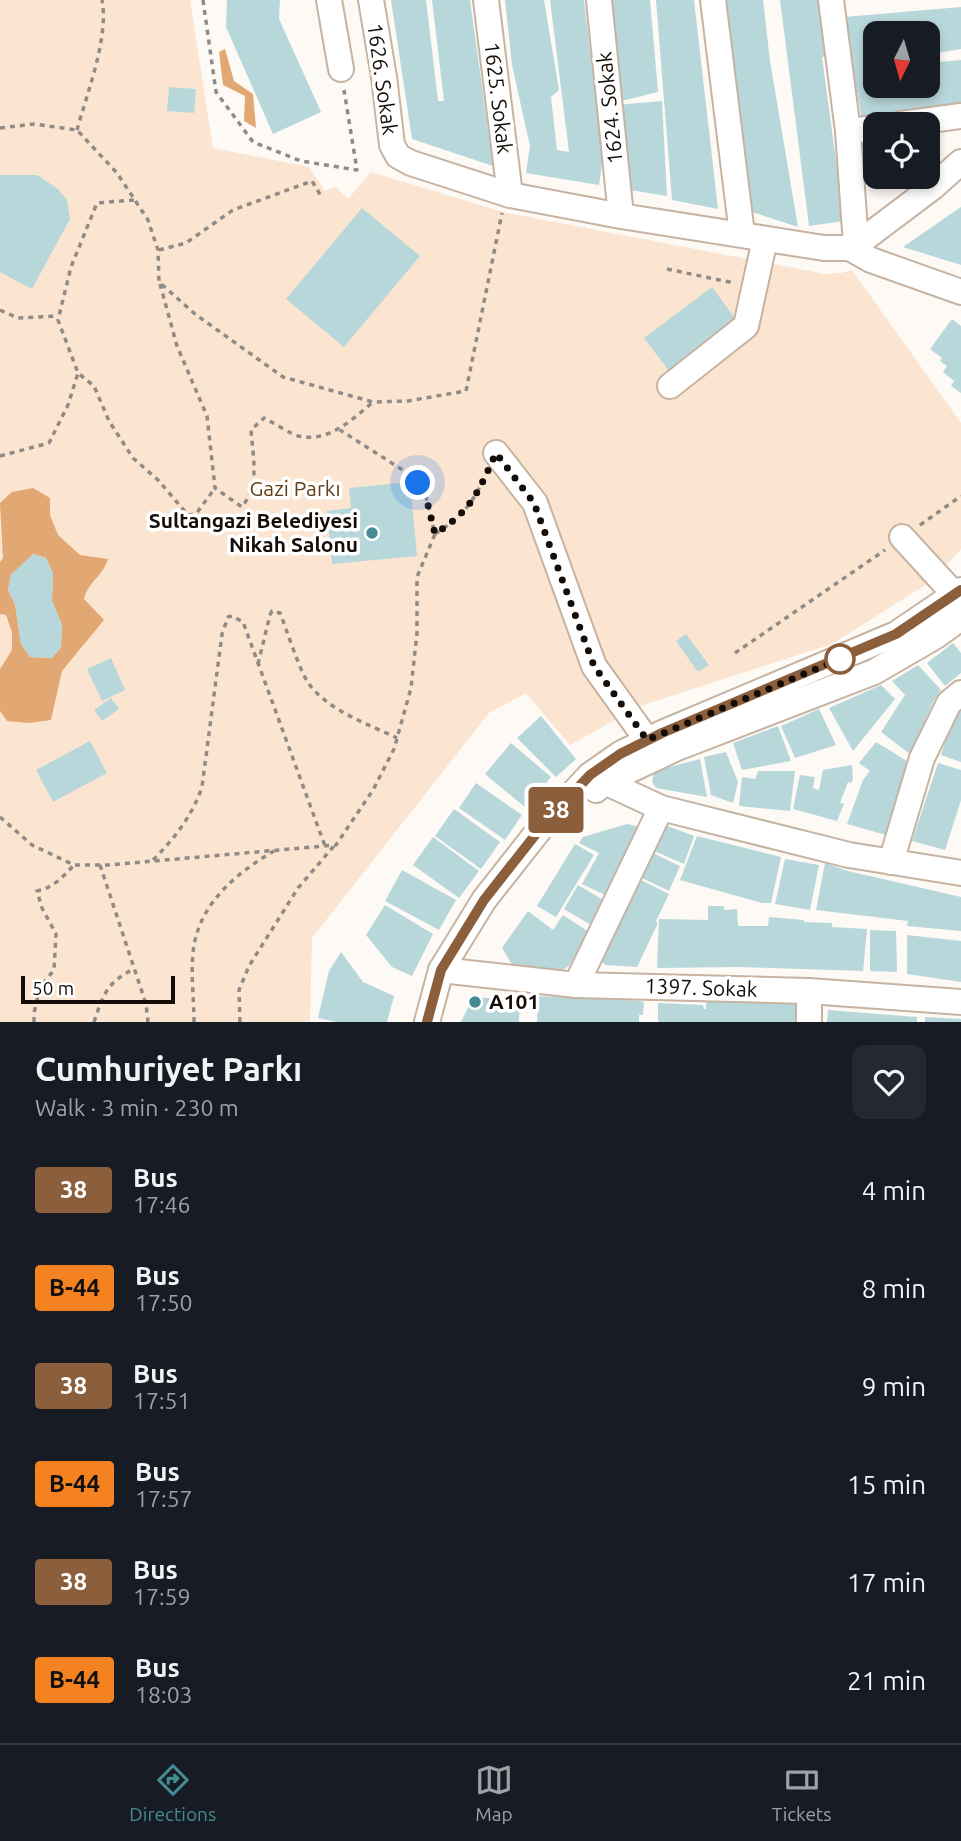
<!DOCTYPE html>
<html lang="en">
<head>
<meta charset="utf-8">
<style>
  :root { --surface:#171b24; --page:#242831; --text:#f1f3f6; --muted:#9ea1a6; --line:#363941; --accent:#448b93 }
  body { margin:0; font-family:Ubuntu,sans-serif; background:var(--page); color:var(--text); height:100vh; display:flex; flex-direction:column; font-size:26px; white-space:nowrap }
  * { box-sizing:border-box; margin:0 }
  p { font-size:23px; color:var(--muted) }
  .icon { flex:none; width:38px; height:38px; fill:none; stroke:currentColor; stroke-width:2; stroke-linecap:round; stroke-linejoin:round }
  .map { position:relative; height:1022px; overflow:hidden }
  .panel { display:flex; flex-direction:column; background:var(--surface); flex:1 }
  .panel>* { flex:none }
  .badge { padding:0 14px; border-radius:5px; font-size:24px; line-height:46px }
  .needle { width:46px; rotate:185deg }
  .fabs { position:absolute; left:863px; top:21px; display:grid; gap:14px }
  .fabs a { display:grid; place-items:center; width:77px; height:77px; border-radius:14px; background:var(--surface); box-shadow:0 4px 10px #0003; font-size:35px }
  .scale { position:absolute; left:21px; bottom:18px; width:154px; box-sizing:border-box; padding-left:7px; border:4px solid #150e08; border-top:0; font-size:19px; line-height:24px; white-space:nowrap; color:#150e08; -webkit-text-stroke:5px #fff; paint-order:stroke }
  .you { position:absolute; width:35px; height:35px; margin:-18px; border:5px solid #fff; border-radius:50%; background:#1a73e8; box-shadow:0 0 0 10px #1a73e833 }
  .map>.badge { position:absolute; translate:-50% -50%; box-shadow:0 0 0 4px #fff }
  .round { display:grid; place-items:center; flex:none; width:74px; height:74px; border-radius:14px; background:var(--page) }
  .head { display:flex; align-items:center; justify-content:space-between; height:119px; padding:0 35px }
  h1 { font-size:33px; font-weight:600; line-height:52px }
  ul { padding:0; list-style:none }
  li { display:flex; align-items:center; gap:21px; height:98px; padding:0 35px }
  li div { flex:1 }
  li b { display:block; font-size:26px }
  li em { font-style:normal }
  li .badge { min-width:77px; font-weight:700; text-align:center }
  .menu { display:flex; justify-content:space-around; align-items:center; height:98px; border-top:2px solid var(--line); background:var(--surface); font-size:19px; color:var(--muted) }
  .menu a { display:grid; justify-items:center; gap:4px }
  .menu .current { color:var(--accent) }
  .map>svg:first-child { display:block }
</style>
</head>
<body>
<div class="map">
<svg width="961" height="1022" viewBox="0 0 961 1022">
  <rect width="100%" height="100%" fill="#fdf9f5"/>
  <!-- green -->
  <path fill="#fbe5d1" d="M0 0H190L213 148 309 167 325 191 336 187 348 199 371 172 503 212 825 274 841 273 852 270 961 423V549L930 582 832 644 640 706 570 745 526 693 489 713 312 938 310 1022H0Z"/>
  <!-- water -->
  <g fill="#e1a874" fill-rule="evenodd">
    <path d="M225 49 234 81 253 94 256 128 244 121 245 96 223 85 219 52Z"/>
    <path d="M33 488 50 498V515L58 535 80 555 108 559C102 578 89 580 84 599L104 620 62 671 51 720 29 723 7 721 0 711V669L12 650V632L6 615 0 614V562L3 558 0 503 12 492ZM33 554 46 558 53 573 52 601 62 625 61 647 52 658 30 657 21 644 15 604 8 590 11 575Z"/>
  </g>
  <!-- building -->
  <g fill="#b8d7db">
    <path d="M227 0H280L279 19 321 112 273 134 226 27Z"/>
    <path d="M391 0H426L438 101H444L432 0H470L493 166 412 139Z"/>
    <path d="M505 0H544L559 90 551 97 557 150 569 152 550 0H584L603 157 599 185 526 173 530 146 512 65Z"/>
    <path d="M605 0H650L658 92 617 102Z"/>
    <path d="M656 0H694L718 209 672 200Z"/>
    <path d="M726 0H763L770 61 798 227 743 209Z"/>
    <path d="M780 0H821L827 56 822 57 844 221 809 226Z"/>
    <path d="M961 7V49L937 53V49L928 50V33H875V86H928V63L961 60V108L862 120 844 17Z"/>
    <path d="M169 87 196 89 194 113 167 111Z"/>
    <path d="M662 101 667 196 624 189 616 105Z"/>
    <path d="M875 149V177H882V181L869 183 865 151Z"/>
    <path d="M0 175H37L58 189 67 200 70 219 32 289 0 272Z"/>
    <path d="M961 207V265L903 247Z"/>
    <path d="M362 208 420 256 344 347 286 299Z"/>
    <path d="M712 287 737 321 669 371 644 338Z"/>
    <path d="M952 319 961 326V393L951 386 954 381 943 372 947 366 940 361 942 358 930 349Z"/>
    <path d="M410 482 417 556 332 564 327 511 351 508 349 488Z"/>
    <path d="M33 554 46 558 53 573 52 601 62 625 61 647 52 658 30 657 21 644 15 604 8 590 11 575Z"/>
    <path d="M686 634 709 665 698 672 676 641Z"/>
    <path d="M953 643 961 653V673L945 686 927 663Z"/>
    <path d="M111 658 125 690 102 701 87 669Z"/>
    <path d="M918 665 941 690 933 702 910 754 881 732 905 695 892 681Z"/>
    <path d="M881 685 895 699 853 751 829 708Z"/>
    <path d="M111 698 119 709 102 721 94 710Z"/>
    <path d="M961 707V762L941 755 952 720Z"/>
    <path d="M819 709 836 745 795 758 781 726Z"/>
    <path d="M541 716 576 759 556 777 517 738Z"/>
    <path d="M778 726 791 761 742 770 733 743Z"/>
    <path d="M90 741 107 773 53 802 36 770Z"/>
    <path d="M876 742 910 763 886 835 847 824 863 780 870 771 859 763Z"/>
    <path d="M511 743 551 777 526 808 485 774Z"/>
    <path d="M726 752 738 782 733 803 711 795 704 757Z"/>
    <path d="M700 759 707 797 656 788 652 782 654 771Z"/>
    <path d="M938 763 961 770V800L945 850 912 841Z"/>
    <path d="M852 765 853 780 851 783 848 782 840 803 844 804 837 821 793 809 800 775 815 777 813 788 819 790 823 770Z"/>
    <path d="M758 771H795L790 811 739 806 742 777 755 779Z"/>
    <path d="M476 783 522 815 505 840 459 808Z"/>
    <path d="M454 809 500 842 481 869 435 836Z"/>
    <path d="M627 824 641 827 607 896 582 884 599 853 579 843 583 837Z"/>
    <path d="M665 825 694 836 684 864 654 851Z"/>
    <path d="M697 836 781 857 771 903H762L680 880Z"/>
    <path d="M433 837 479 871 459 898 413 865Z"/>
    <path d="M575 844 594 855 556 917 537 906Z"/>
    <path d="M649 851 680 866 669 891 638 876Z"/>
    <path d="M785 859 819 865 810 910 775 904Z"/>
    <path d="M825 863 848 871 961 897V931L907 926 908 921 816 910Z"/>
    <path d="M402 870 456 900 439 930 385 901Z"/>
    <path d="M641 880 669 894 656 921 658 923 637 967 606 965 599 960Z"/>
    <path d="M578 885 605 901 591 925 564 909Z"/>
    <path d="M385 905 433 934 412 976 392 967 366 935Z"/>
    <path d="M708 906H724V910L737 909 738 926H768L769 917 804 920V922L832 923V927L867 929 863 971 737 967 657 968 659 919 708 920Z"/>
    <path d="M528 911 553 930 563 915 589 932 569 966 561 971 514 968 502 948Z"/>
    <path d="M870 930 896 931 897 972 870 971Z"/>
    <path d="M907 935 961 941V982L907 974Z"/>
    <path d="M341 952 363 982 394 996 387 1022H337L318 1018 329 971Z"/>
    <path d="M538 996 640 1001 644 1002 643 1015H639V1022H537Z"/>
    <path d="M473 997 520 1000 519 1022H461Z"/>
    <path d="M749 1000 763 1001V1003L803 1004V1022H658V1003L703 1005 704 1009H706V1001L749 1002Z"/>
    <path d="M828 1010 917 1017V1022H827Z"/>
    <path d="M925 1017 961 1019V1022H925Z"/>
  </g>
  <g fill="none" stroke-linecap="round" stroke-linejoin="round">
    <!-- minor casing -->
    <g stroke="#c7b3a2" stroke-width="28">
      <g id="minor">
        <path d="M329 0 341 69"/>
        <path d="M371 0 384 77 392 145 398 156 411 163 510 195 621 216 824 248H850L856 245 933 187 961 162"/>
        <path d="M486 0 510 195"/>
        <path d="M599 0 621 216"/>
        <path d="M713 0 742 234"/>
        <path d="M831 0 848 131 856 245"/>
        <path d="M901 124 961 116"/>
        <path d="M848 131 875 128"/>
        <path d="M850 248 871 260 961 292"/>
        <path d="M670 386 746 326 765 239"/>
        <path d="M496 453 535 503 594 666 647 740"/>
        <path d="M902 537 956 596"/>
        <path d="M594 777 661 808 849 855 961 873"/>
        <path d="M596 790 605 782 677 748 874 672 936 636 961 618"/>
        <path d="M891 862 922 758 949 703 961 693"/>
        <path d="M441 970 576 985 809 991 961 1002"/>
        <path d="M576 985 661 808"/>
        <path d="M427 1022 441 970 484 900 543 825 590 775 620 754 662 733 896 634 961 590"/>
        <path d="M809 1022V991"/>
      </g>
    </g>
    <!-- path -->
    <g stroke="#908b86" stroke-width="3.5" stroke-dasharray="5 5" stroke-linecap="butt">
      <path d="M203 0 216 92 253 142 301 161 357 170 344 90"/>
      <path d="M0 128 34 124 77 130 117 173 148 220 158 250 159 282 195 314 283 377 373 402 408 401 466 391 502 213"/>
      <path d="M77 130C87 93 109 38 102 0"/>
      <path d="M134 200 97 203 71 267 58 320 78 373 94 386 109 421 133 458 158 480 188 515 196 514 215 488"/>
      <path d="M159 250 186 243 233 210 312 181 321 196"/>
      <path d="M667 269 734 283"/>
      <path d="M160 284 177 346 207 416 215 488 242 507C260 483 253 459 251 430L264 418C272 422 293 435 298 436 329 443 351 420 372 403"/>
      <path d="M0 310 18 318 57 316"/>
      <path d="M0 456 49 443 68 405 78 373"/>
      <path d="M920 525 961 496"/>
      <path d="M435 534C462 516 472 505 485 476"/>
      <path d="M735 653 885 550"/>
      <path d="M258 664 270 615 272 611 280 613C287 630 299 670 309 684 329 711 368 724 397 738"/>
      <path d="M0 817 32 845 74 865H108L336 845 373 790 394 749 411 688 417 633V577L435 534 426 497 409 474 340 430"/>
      <path d="M153 860C175 838 192 816 202 787L222 634 228 617 232 616 243 622 325 846"/>
      <path d="M100 865 146 1004 148 1022"/>
      <path d="M34 1022V1013L40 987 54 970 56 934 42 908 37 891C53 888 63 877 74 865"/>
      <path d="M94 1022C103 995 107 982 134 969"/>
      <path d="M194 1022C194 997 190 970 194 945 202 901 238 872 274 851"/>
      <path d="M240 1022 239 990 249 966 298 888 334 846"/>
    </g>
    <!-- minor -->
    <use href="#minor" stroke="#fff" stroke-width="24"/>
  </g>
  <g fill="none" stroke-linecap="round" stroke-linejoin="round">
    <!-- line casing -->
    <g stroke="#fff" stroke-width="16">
      <path id="line" d="M427 1022 441 970 484 900 543 825 590 775 620 754 662 733 896 634 961 590"/>
    </g>
    <!-- line -->
    <use href="#line" stroke="#8b5e3c" stroke-width="10"/>
    <!-- walk -->
    <path stroke="#150e08" stroke-width="7" stroke-dasharray="0 12.6" d="M418 483 426 497 435 534C473 509 478 492 496 453L534 503 594 666 647 740 849 655 840 659"/>
  </g>
  <!-- markers -->
  <g fill="#448b93" stroke="#fff" stroke-width="2.5">
    <circle cx="372" cy="533" r="7"/>
    <circle cx="475" cy="1002" r="7"/>
  </g>
  <circle fill="#fff" stroke="#8b5e3c" stroke-width="3.5" cx="840" cy="659" r="14"/>
  <g text-anchor="middle" stroke-width="7" stroke-linejoin="round" paint-order="stroke">
    <!-- street labels -->
    <g font-size="21" fill="#150e08" stroke="#fff">
      <text transform="translate(382 79) rotate(82)" y="7">1626. Sokak</text>
      <text transform="translate(498 98) rotate(83)" y="7">1625. Sokak</text>
      <text transform="translate(610 108) rotate(-96)" y="7">1624. Sokak</text>
      <text transform="translate(701 988) rotate(2)" y="7">1397. Sokak</text>
    </g>
    <!-- park labels -->
    <g font-size="21" fill="#633d15" stroke="#fff">
      <text x="295" y="496">Gazi Parkı</text>
    </g>
    <!-- poi labels -->
    <g font-size="21" font-weight="bold" fill="#150e08" stroke="#fff" text-anchor="end">
      <text x="358" y="528">Sultangazi Belediyesi<tspan x="358" dy="24">Nikah Salonu</tspan></text>
      <text x="489" y="1009" text-anchor="start">A101</text>
    </g>
  </g>
</svg>
<div class="fabs">
<a><svg class="needle" viewBox="-14 -14 28 28"><path d="M0-13l5 13h-10z" fill="#e53935"/><path d="M0 13l5-13h-10z" fill="#9ea1a6"/></svg></a>
<a><svg class="icon" aria-label="locate" viewBox="0 0 24 24"><circle cx="12" cy="12" r="6"/><path d="M12 2v4M12 18v4M2 12h4M18 12h4"/></svg></a>
</div>
<div class="scale">50 m</div>
<div class="you" style="left:418px;top:483px"></div>
<b class="badge" style="left:556px;top:810px;background:#8b5e3c;color:#fff">38</b>
</div>
<section class="panel">
<div class="head"><div><h1>Cumhuriyet Parkı</h1><p>Walk · 3 min · 230 m</p></div><a class="round"><svg class="icon" aria-label="heart" viewBox="0 0 24 24"><path d="M12 20l-8-8c-3-5 5-10 8-4 3-6 11-1 8 4z"/></svg></a></div>
<ul>
<li><span class="badge" style="background:#8b5e3c;color:#fff">38</span><div><b>Bus</b><p>17:46</p></div><em>4 min</em></li>
<li><span class="badge" style="background:#f58220;color:#111">B-44</span><div><b>Bus</b><p>17:50</p></div><em>8 min</em></li>
<li><span class="badge" style="background:#8b5e3c;color:#fff">38</span><div><b>Bus</b><p>17:51</p></div><em>9 min</em></li>
<li><span class="badge" style="background:#f58220;color:#111">B-44</span><div><b>Bus</b><p>17:57</p></div><em>15 min</em></li>
<li><span class="badge" style="background:#8b5e3c;color:#fff">38</span><div><b>Bus</b><p>17:59</p></div><em>17 min</em></li>
<li><span class="badge" style="background:#f58220;color:#111">B-44</span><div><b>Bus</b><p>18:03</p></div><em>21 min</em></li>
</ul>
</section>
<nav class="menu">
<a class="current"><svg class="icon" aria-label="directions" viewBox="0 0 24 24"><path d="M12 3l9 9-9 9-9-9zM9 14v-3h6M13 9l2 2-2 2"/></svg>Directions</a>
<a><svg class="icon" aria-label="map" viewBox="0 0 24 24"><path d="M3 6l6-2 6 2 6-2v14l-6 2-6-2-6 2zM9 4v14M15 6v14"/></svg>Map</a>
<a><svg class="icon" aria-label="tickets" viewBox="0 0 24 24"><path d="M3 7h18v10H3zM15 7v10"/></svg>Tickets</a>
</nav>
</body>
</html>
